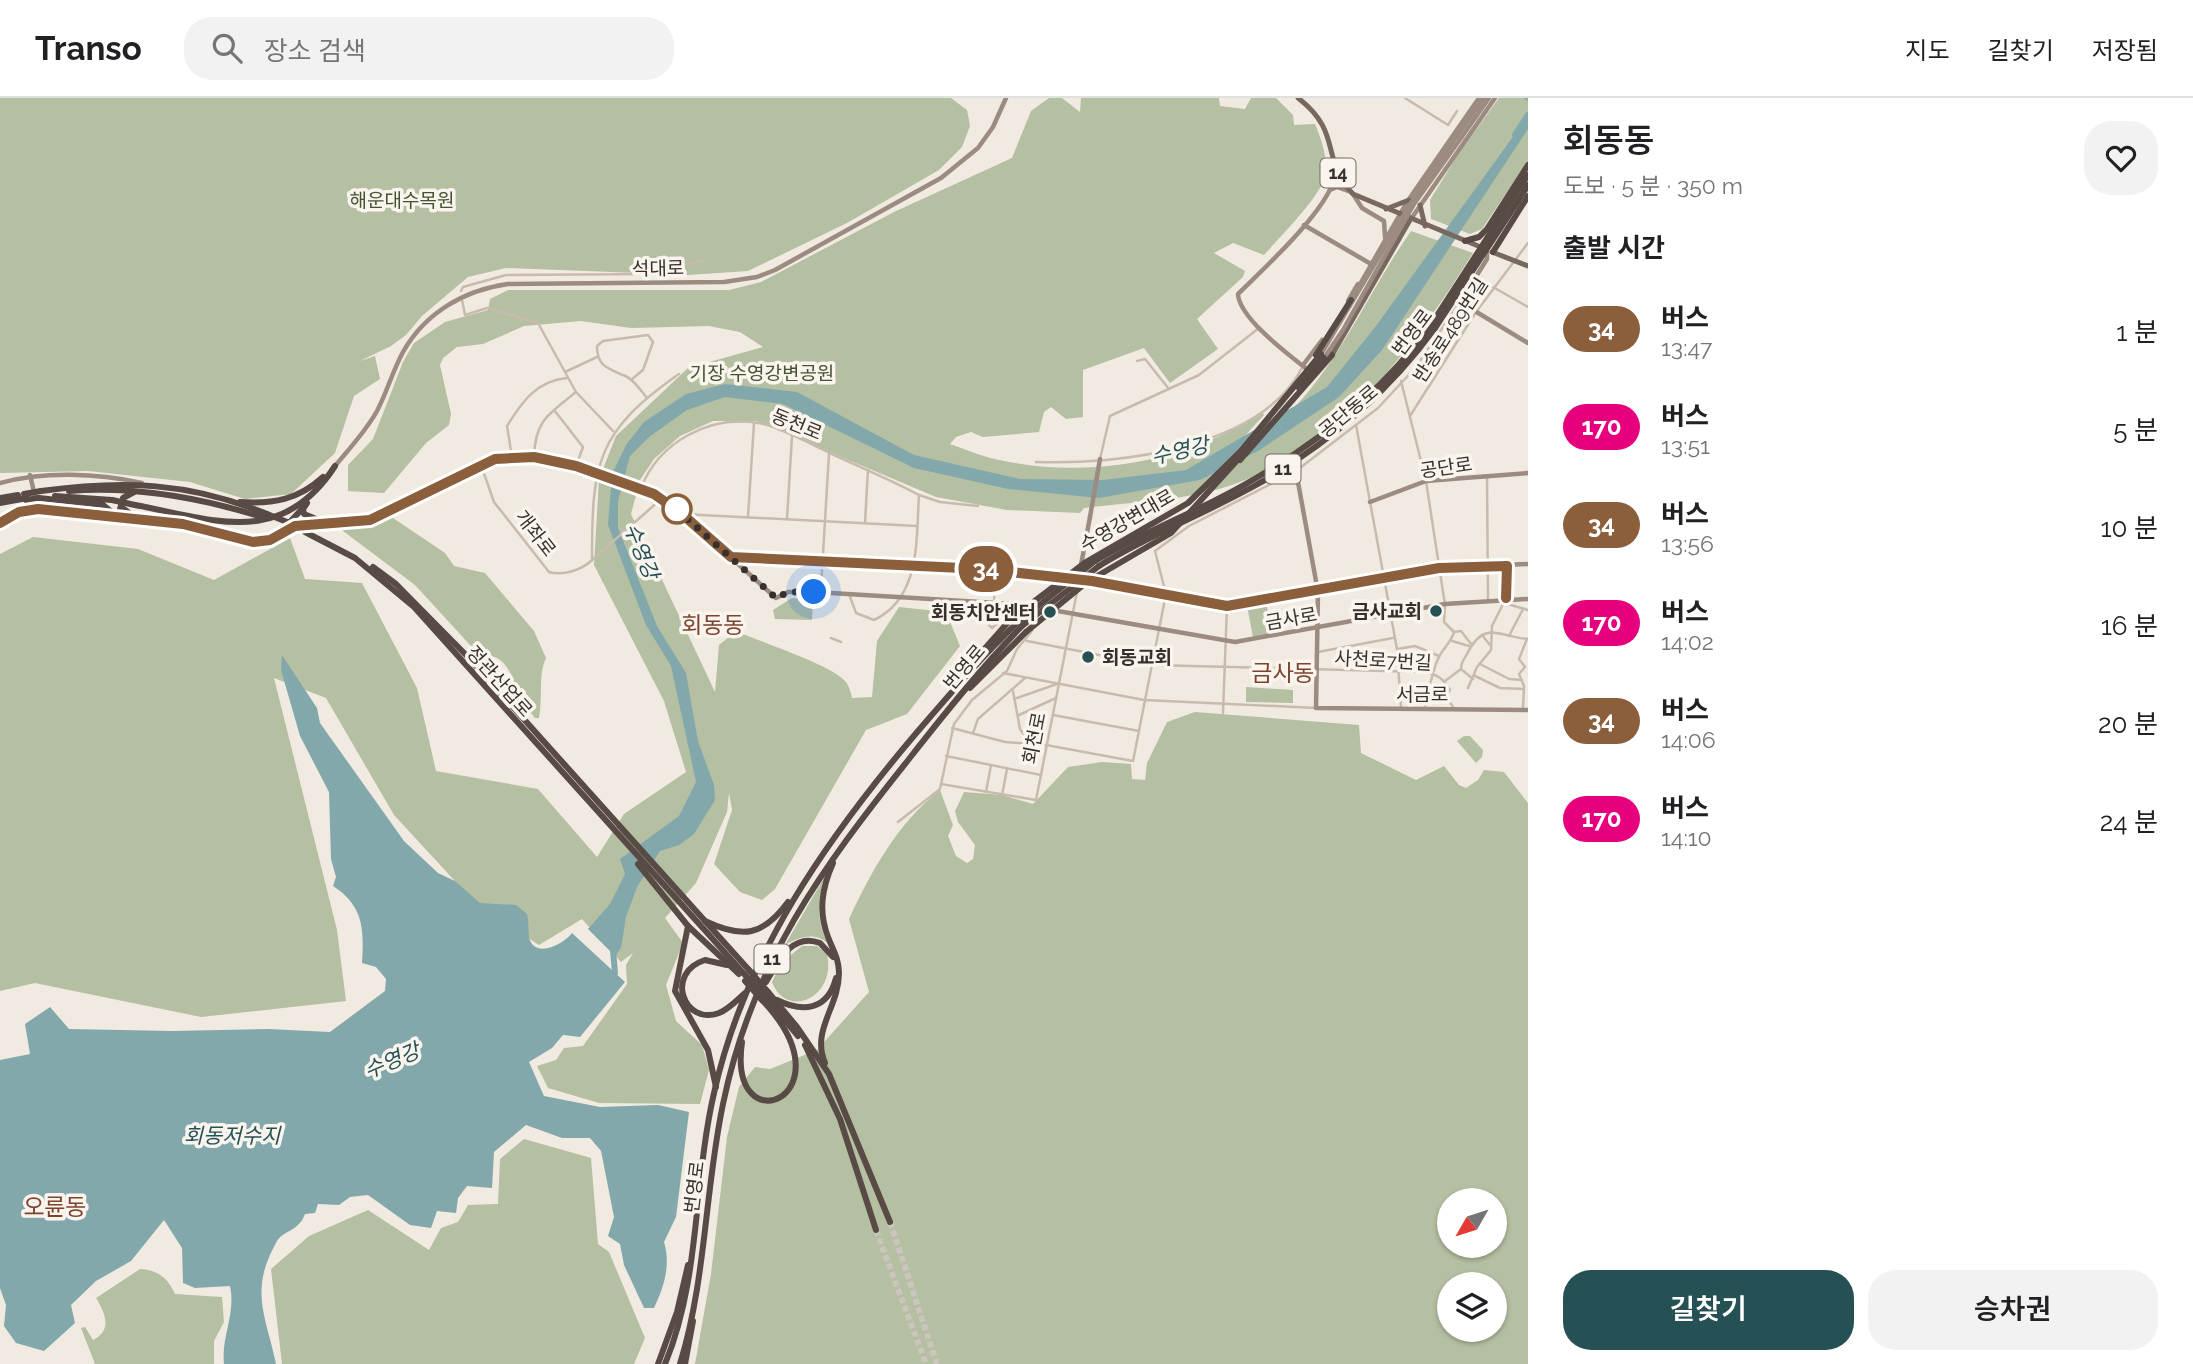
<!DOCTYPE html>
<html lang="ko">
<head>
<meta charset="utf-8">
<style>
  :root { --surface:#fff; --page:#f2f2f2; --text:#202124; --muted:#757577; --line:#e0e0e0; --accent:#255155 }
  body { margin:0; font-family:Raleway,"Noto Sans KR",sans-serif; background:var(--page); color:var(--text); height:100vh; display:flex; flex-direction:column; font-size:26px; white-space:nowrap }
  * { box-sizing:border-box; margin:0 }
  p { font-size:23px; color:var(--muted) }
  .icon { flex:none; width:38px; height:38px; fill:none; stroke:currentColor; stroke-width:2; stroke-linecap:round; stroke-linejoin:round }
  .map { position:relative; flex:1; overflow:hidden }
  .panel { display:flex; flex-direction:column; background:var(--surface); width:665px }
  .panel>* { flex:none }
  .badge { padding:0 14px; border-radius:23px; font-size:24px; line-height:46px }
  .needle { width:46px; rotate:231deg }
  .fabs { position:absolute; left:1437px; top:1090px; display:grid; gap:14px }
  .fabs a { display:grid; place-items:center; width:70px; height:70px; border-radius:50%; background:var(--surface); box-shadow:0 2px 5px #0004; font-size:35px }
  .you { position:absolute; width:35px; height:35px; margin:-18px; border:5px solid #fff; border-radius:50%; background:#1a73e8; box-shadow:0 0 0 10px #1a73e833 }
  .map>.badge { position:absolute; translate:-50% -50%; box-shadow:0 0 0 4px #fff }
  h2 { padding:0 35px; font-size:26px; line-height:63px }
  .round { display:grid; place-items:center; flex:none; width:74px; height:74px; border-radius:28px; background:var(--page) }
  .headline { display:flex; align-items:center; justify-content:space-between; height:119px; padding:0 35px }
  h1 { font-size:33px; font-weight:600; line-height:52px }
  .primary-button { display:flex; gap:14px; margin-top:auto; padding:14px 35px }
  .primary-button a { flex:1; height:80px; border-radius:28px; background:var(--accent); color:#fff; font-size:28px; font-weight:600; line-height:80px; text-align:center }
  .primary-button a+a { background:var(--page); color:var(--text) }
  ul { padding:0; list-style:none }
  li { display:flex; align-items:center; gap:21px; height:98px; padding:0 35px }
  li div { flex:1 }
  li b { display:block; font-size:26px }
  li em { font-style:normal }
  li .badge { min-width:77px; font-weight:700; text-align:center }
  header { display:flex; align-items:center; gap:42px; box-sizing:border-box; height:98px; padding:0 35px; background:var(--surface); border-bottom:2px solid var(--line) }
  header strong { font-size:33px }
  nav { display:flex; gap:38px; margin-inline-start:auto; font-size:24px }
  .search { width:490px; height:63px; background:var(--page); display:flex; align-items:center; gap:18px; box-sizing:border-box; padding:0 24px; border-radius:28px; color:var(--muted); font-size:26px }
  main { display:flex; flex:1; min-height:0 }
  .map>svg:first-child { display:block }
</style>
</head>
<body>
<header>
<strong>Transo</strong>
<div class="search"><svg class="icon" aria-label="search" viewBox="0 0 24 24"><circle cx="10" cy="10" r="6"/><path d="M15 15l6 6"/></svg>장소 검색</div>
<nav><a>지도</a><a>길찾기</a><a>저장됨</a></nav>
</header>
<main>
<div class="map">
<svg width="1528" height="1266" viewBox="0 0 1528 1266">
  <rect width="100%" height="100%" fill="#f1eae1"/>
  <!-- green -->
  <g fill="#b5bfa2" fill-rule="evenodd">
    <path d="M0 0H951L967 12 970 28 962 49 939 72 847 125 748 173 688 177 506 170 468 179 422 218 406 237 391 248 360 263 375 258 380 281 354 298 335 355 291 396 245 401 190 384 88 373 0 375Z"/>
    <path d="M1049 0H1062L1080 14 1081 0H1219L1220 8 1245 11 1251 0H1276L1293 17 1294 27 1315 26C1321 40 1329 63 1325 79 1319 100 1279 140 1264 157L1233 145 1214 155 1245 173 1243 179 1197 221 1218 251 1170 285 1144 250 1083 272V319L1066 321 1051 309 1044 314 1039 334 983 339 971 334 956 339 950 346C965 351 980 358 995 361 1083 382 1188 365 1262 314L1264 317 1231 353C1248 343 1270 333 1285 319 1340 266 1368 194 1411 133L1473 155C1417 244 1351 335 1252 379 1199 403 1140 403 1084 410L1080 415 1007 412 936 399 756 323H713L680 338 654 361 640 382 631 416 715 594 719 547 736 533C760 544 833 567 846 584 849 588 851 595 852 600L872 599 877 543 899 509 946 514 960 548 907 616 866 632 775 791 762 802 740 794 714 766 732 712 729 695 727 714 696 785 665 820 683 845 666 887 676 923 702 947 709 972 700 1006 599 1005 548 990 537 968 556 962 564 950 583 948 627 886 626 867 633 855 621 864 582 821 539 847 478 808 394 717 326 600 274 580 337 832 346 903 201 919 35 885 0 893V456L33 439 138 451 214 482 290 440 305 481 362 485 417 590 436 673 538 691 597 759 624 716 686 674 664 603 594 467 599 381 616 338 688 270 763 249 740 234 709 228 631 230 581 223 524 228 483 246 457 249 443 260 440 267 451 316 449 327 426 345 384 395 348 393V367L373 341 403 264 414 245 445 224 488 212 490 201 508 192H729L761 184 896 113 1012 60 1031 13Z"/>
    <path d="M1499 0H1528V63L1482 131 1470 136 1431 121 1430 102 1459 55Z"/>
    <path d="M393 420 445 455 454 468 485 475 534 533 546 560C538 577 543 599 539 620H535L510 588 512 578C505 565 498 555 481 559L415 487 343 433 340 428Z"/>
    <path d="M792 500 813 502 812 522 775 521 773 512Z"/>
    <path d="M1266 504 1272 536 1253 539 1247 508Z"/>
    <path d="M1246 589 1293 592V605L1246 604Z"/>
    <path d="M1195 614 1359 627 1361 655 1416 682 1444 668 1459 687 1466 690 1478 682 1484 672 1504 674 1528 705V1266H695L711 1176 727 1039 739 989 755 969 770 971 817 952 869 894 849 821C872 772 897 726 940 692L953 727 948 738 956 758 967 765 973 761 975 747 958 724 955 713 964 694 1002 697 1033 706 1068 669 1102 664 1131 666 1132 681 1145 682 1147 665 1167 624ZM1449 1102H1494V1148H1449ZM1449 1186H1494V1232H1449Z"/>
    <path d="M1464 638H1470L1483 652 1482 659 1476 665 1457 643Z"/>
    <path d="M825 778C817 801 816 825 829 847 816 833 799 839 785 847Z"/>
    <path d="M802 848H817L827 856C837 900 786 922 772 884L782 864Z"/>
    <path d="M524 1041 591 1060 598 1146 609 1154 645 1240 634 1266H282L271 1171 309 1138 368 1112 429 1152 441 1130 458 1124 468 1107 498 1106 500 1061Z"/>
    <path d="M140 1171C158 1172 168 1180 175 1196L222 1199 224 1224 214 1243V1266H95L81 1230 85 1229 93 1242C113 1232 105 1215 96 1200Z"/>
  </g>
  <!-- water -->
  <g fill="#83a8ab">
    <path d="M1528 18V31L1382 252 1339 299 1258 353 1200 382 1099 400 1008 391 914 370 783 306 725 299 687 312 649 339 630 358 618 403V430L657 528 686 575 698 643 714 687 715 702 694 736 679 747 660 753 637 789 626 819 621 850 615 858 588 831 610 806 625 776 620 761 679 718 696 684 671 568 646 527 608 427 612 376 626 347 644 324 686 296 725 286 797 294 914 357 1020 381 1103 382 1186 372 1327 289 1376 228Z"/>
    <path d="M282 557 317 610 320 625 404 743 438 775 455 783 480 805 516 807 527 816C529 824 528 831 529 839 534 862 564 846 572 835L625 884 580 939 563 937 552 950 529 964 544 998 600 1009 658 1007 689 1014 676 1119 664 1144C671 1167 664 1189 654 1210H644L624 1167 620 1146 608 1138 614 1119 601 1053 590 1040H562L526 1027 494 1054 492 1090 467 1088 458 1100 456 1115 437 1113 431 1130 410 1127 368 1097 350 1099 339 1107 318 1106 315 1115 305 1116C298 1135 283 1131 276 1145 249 1193 266 1218 276 1266H224C221 1239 236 1216 230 1188L195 1190 183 1185 182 1150 164 1122 131 1163 96 1183 71 1207 75 1225 44 1253 16 1245 4 1228 6 1207 0 1190V962L30 956 25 926 50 909 69 931 172 933 268 931 330 934 385 893 386 881 376 869 362 865C364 832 364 808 333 788L336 779 331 761 329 694 300 638 281 572Z"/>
  </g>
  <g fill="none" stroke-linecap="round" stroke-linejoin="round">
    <!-- stream -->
    <path stroke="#83a8ab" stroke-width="2" d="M1525 0 1528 2"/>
    <!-- river -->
    <g stroke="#83a8ab" stroke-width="6">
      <path d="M1515 37 1528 17"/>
      <path d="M608 878 615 875 613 852"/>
    </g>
    <!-- highway-tunnel -->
    <g stroke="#ccc5bd" stroke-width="6" stroke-dasharray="6 3" stroke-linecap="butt">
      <path d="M890 1124 937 1266"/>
      <path d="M876 1132 926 1266"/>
    </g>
    <!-- street -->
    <g stroke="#c8bbae" stroke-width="2.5">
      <path d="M1405 0 1448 27 1457 13"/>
      <path d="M1493 189 1528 209"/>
      <path d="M461 193 463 189 506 177 655 176 703 162"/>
      <path d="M462 202 465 217 487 210 538 225 576 294 613 333"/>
      <path d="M1137 263 1145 261 1169 291"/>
      <path d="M565 274 597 259"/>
      <path d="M631 282 643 272 653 244 648 237 603 243 597 248C597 268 607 270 623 277 633 280 641 293 647 300"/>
      <path d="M1401 283 1426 383 1445 507 1444 524 1454 534C1451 545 1443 550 1439 559 1434 568 1426 601 1425 610"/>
      <path d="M554 312 583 349 576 368"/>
      <path d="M1410 318 1476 214 1528 145"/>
      <path d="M1356 327 1397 551 1401 610"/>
      <path d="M534 357C536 321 549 316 576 294"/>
      <path d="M512 359 507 328C522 304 536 283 567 280"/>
      <path d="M1100 361 1110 318 1199 277 1259 230"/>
      <path d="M1036 364C1117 367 1262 351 1303 268"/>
      <path d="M481 367 494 404 549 474C563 478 582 472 592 462 592 365 596 334 679 276"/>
      <path d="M1487 378 1488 502"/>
      <path d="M641 390C659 344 709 317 758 325 783 329 809 346 832 356 862 370 891 382 919 397 916 441 921 500 874 522L856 515 849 496"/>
      <path d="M919 397 940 404 978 408"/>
      <path d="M682 416 917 428"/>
      <path d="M748 419 754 325"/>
      <path d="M787 421 792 338"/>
      <path d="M865 425 868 372"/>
      <path d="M592 462 660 402"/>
      <path d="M994 503 996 472"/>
      <path d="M1504 505 1528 512"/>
      <path d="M820 506 829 356"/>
      <path d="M989 527 992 530 1018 508"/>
      <path d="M1454 534 1461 533 1471 546"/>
      <path d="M1482 537 1490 547"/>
      <path d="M1509 538 1523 511"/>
      <path d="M831 540 841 544"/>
      <path d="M1027 543 1151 567 1423 574C1437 576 1443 580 1450 592L1445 598 1454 610"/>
      <path d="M1452 543 1469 548"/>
      <path d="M1397 551 1415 548 1439 558"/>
      <path d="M1318 554 1393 540"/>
      <path d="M1480 566 1509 581 1522 582"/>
      <path d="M1003 575 1144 602 1316 610"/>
      <path d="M1475 578 1500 590 1524 591"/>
      <path d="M1473 581 1461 571C1461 563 1464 562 1467 556 1484 521 1500 539 1528 541"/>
      <path d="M1445 583 1461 571"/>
      <path d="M1468 590 1477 569 1491 552 1492 528 1506 500 1507 469"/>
      <path d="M1013 593 1020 631 1031 647"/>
      <path d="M1014 601 1057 586"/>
      <path d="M1523 611 1524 588 1519 576 1525 569 1519 561 1527 541"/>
      <path d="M1223 615 1227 508"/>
      <path d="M1019 617 1056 600"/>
      <path d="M1053 617 1139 633"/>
      <path d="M952 630 1005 644 1046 647 1133 663 1166 496 1155 453 1189 428 1296 373 1378 310 1416 269 1460 204"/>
      <path d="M973 635 978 621 1025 580"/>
      <path d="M946 658 1041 677"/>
      <path d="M941 686 1036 702 1077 494"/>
      <path d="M986 694 991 667"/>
      <path d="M1002 697 1007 671"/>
      <path d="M898 724 940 691 954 626 972 602 1007 573 1017 551 1032 533"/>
    </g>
    <!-- secondary -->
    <g stroke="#9c8b80" stroke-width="4.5">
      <path d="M1457 38 1484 0"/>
      <path d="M1461 40 1489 0"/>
      <path d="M1330 92 1337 89 1351 94"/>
      <path d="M1353 96 1362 110 1384 123 1385 139"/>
      <path d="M1411 121 1495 0"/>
      <path d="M1304 127 1371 166"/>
      <path d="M1487 153V161L1460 204 1528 245"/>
      <path d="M1359 188 1407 104 1479 0"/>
      <path d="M1348 203 1358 186"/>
      <path d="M1303 267 1322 242"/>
      <path d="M1308 272C1289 257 1239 220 1238 196 1260 174 1340 102 1335 71"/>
      <path d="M335 368C349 351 366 333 377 313 387 294 393 272 403 254 425 215 464 192 508 186L724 184 757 179 775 172 941 80 978 50 993 29 1006 0"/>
      <path d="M1296 373 1318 494 1316 610 1528 612"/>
      <path d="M30 377 38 411"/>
      <path d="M0 385C44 373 97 375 142 385"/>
      <path d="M1370 404 1426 383 1528 375"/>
      <path d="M0 425 19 414 38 411 183 426 253 444 270 442 295 427 370 422 495 361 534 359 576 368 654 396 682 416 776 500 788 494H814L1030 507"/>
      <path d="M731 459 914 466 1064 479"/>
      <path d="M1081 467 1090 419"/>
      <path d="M1090 483 1227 508 1439 470 1528 466"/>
      <path d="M1052 512 1235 544 1445 506 1528 501"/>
    </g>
    <!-- primary -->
    <g stroke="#78685f" stroke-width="5">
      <path d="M1298 0C1343 34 1320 62 1353 96L1483 150"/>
      <path d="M1420 107 1425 128"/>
      <path d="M1386 111 1409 102"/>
      <path d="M1492 154 1528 168"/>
      <path d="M1332 257 1410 122"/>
    </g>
    <!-- highway -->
    <g stroke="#584a44" stroke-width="6">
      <path d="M1513 100 1528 77"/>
      <path d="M1518 103 1528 87"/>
      <path d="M1465 143 1479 139 1487 131 1528 67"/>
      <path d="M1493 154 1528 98"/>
      <path d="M1240 362 1332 257"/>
      <path d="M41 393C123 382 190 384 267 416"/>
      <path d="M69 393C134 388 202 400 265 420"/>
      <path d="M55 398 112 402"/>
      <path d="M0 400 18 397"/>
      <path d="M39 400 103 407 118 419"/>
      <path d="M240 404C273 406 298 402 323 379"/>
      <path d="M0 405 27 400"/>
      <path d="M307 405 303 411 304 416 326 425"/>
      <path d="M135 407C215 422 282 450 335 368"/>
      <path d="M121 409 132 417 148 423"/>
      <path d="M96 419 106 414 103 407"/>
      <path d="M118 419 123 400 134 394"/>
      <path d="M305 434 355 460 414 509 746 878"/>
      <path d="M277 438 302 411"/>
      <path d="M1095 463C1133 440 1174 423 1214 403 1299 360 1375 304 1431 227"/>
      <path d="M1099 468C1149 437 1204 416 1256 387 1327 347 1387 296 1435 230"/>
      <path d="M373 469 396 486 468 559 749 872"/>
      <path d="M964 574 1011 521"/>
      <path d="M970 590 1026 534"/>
      <path d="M638 766 688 828 739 876"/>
      <path d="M705 823C743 841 763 838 788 804"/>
      <path d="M688 828 675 893 708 952 716 989"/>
      <path d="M727 867 705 862C664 875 684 928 719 915 729 911 737 902 745 895"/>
      <path d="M766 884C778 864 792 834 820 845L833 859"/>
      <path d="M768 894 797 929 829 976 890 1124"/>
      <path d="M766 899 798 938"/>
      <path d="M777 902C803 915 828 912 836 880"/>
      <path d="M742 944C727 1050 854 998 762 902"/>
      <path d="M805 947 840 1021 876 1132"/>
      <path d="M825 965C811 932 839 909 839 875 839 861 833 852 828 839 818 813 822 790 833 765"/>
      <path d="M658 1266 677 1214 688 1167"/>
      <path d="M665 1266C701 1179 693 1086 714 995 745 856 827 740 918 633 950 596 982 558 1018 524"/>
      <path d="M680 1266C706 1182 705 1091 723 1006 752 865 822 770 909 661 945 615 981 570 1022 528"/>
      <path d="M685 1266 693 1223"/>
    </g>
    <!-- secondary-bridge -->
    <g stroke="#9c8b80" stroke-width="4.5">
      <path d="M1321 256 1411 105 1457 38"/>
      <path d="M1324 260 1343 232 1414 106 1461 40"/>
      <path d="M1090 419 1100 361"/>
    </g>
    <!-- highway-bridge -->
    <g stroke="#584a44" stroke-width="6">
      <path d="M1431 227 1513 100"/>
      <path d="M1435 230 1518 103"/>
      <path d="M1316 257 1351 202"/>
      <path d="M1299 290 1324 260"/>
      <path d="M24 396 41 393"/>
      <path d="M26 402 39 400"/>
      <path d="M112 402 135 407"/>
      <path d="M267 416 307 432"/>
      <path d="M1011 521 1086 464 1188 405 1241 353 1321 256"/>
      <path d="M1018 524 1095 463"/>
      <path d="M1022 528 1099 468"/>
      <path d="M1026 534 1087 484 1171 435 1242 357"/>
      <path d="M749 872 768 894"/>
      <path d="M746 878 766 899"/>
      <path d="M745 883 762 902"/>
    </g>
  </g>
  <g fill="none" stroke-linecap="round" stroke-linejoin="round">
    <!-- line casing -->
    <g stroke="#fff" stroke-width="16">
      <path id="line" d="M0 425 19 414 38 411 183 426 253 444 270 442 295 428 370 422 495 361 534 359 576 368 654 396 682 416 731 459 983 471 1092 483 1227 508 1439 470 1507 468 1506 500"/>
    </g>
    <!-- line -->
    <use href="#line" stroke="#8b5e3c" stroke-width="10"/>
    <!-- walk -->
    <path stroke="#38302c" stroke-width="7" stroke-dasharray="0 12.6" d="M677 411 673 408 776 500 788 494H814"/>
  </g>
  <!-- markers -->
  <circle fill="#fff" stroke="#8b5e3c" stroke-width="3.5" cx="677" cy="411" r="14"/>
  <g fill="#255155" stroke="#f9f4ed" stroke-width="2.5">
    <circle cx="1436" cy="513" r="7"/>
    <circle cx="1050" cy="514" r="7"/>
    <circle cx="1088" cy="559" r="7"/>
  </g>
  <g text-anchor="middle" stroke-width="7" stroke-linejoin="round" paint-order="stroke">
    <!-- shield labels -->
    <g fill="#f9f4ed" stroke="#726b66" stroke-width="2">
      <rect x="1320.5" y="60.5" width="35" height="29" rx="5"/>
      <rect x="1265.5" y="356.5" width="35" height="29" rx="5"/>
      <rect x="754.5" y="846.5" width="35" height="29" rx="5"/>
    </g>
    <g font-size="18" font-weight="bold" fill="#38302c">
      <text x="1338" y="81">14</text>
      <text x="1283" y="377">11</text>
      <text x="772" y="867">11</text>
    </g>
    <!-- park labels -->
    <g font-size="19" fill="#465332" stroke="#f9f4ed">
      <text x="402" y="109">해운대수목원</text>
      <text x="762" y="282">기장 수영강변공원</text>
    </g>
    <!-- street labels -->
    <g font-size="19" fill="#38302c" stroke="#f9f4ed">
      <text transform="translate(658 170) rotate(-1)" y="7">석대로</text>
      <text transform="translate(1450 232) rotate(-57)" y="7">반송로489번길</text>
      <text transform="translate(1412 234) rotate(-53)" y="7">번영로</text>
      <text transform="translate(1348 313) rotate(-40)" y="7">공단동로</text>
      <text transform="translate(797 326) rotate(22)" y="7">동천로</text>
      <text transform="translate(1446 369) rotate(-8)" y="7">공단로</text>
      <text transform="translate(1127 422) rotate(-30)" y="7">수영강변대로</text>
      <text transform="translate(536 435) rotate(52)" y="7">개좌로</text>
      <text transform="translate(1291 520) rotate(-10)" y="7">금사로</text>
      <text transform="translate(1383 562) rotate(3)" y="7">사천로7번길</text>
      <text transform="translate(964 569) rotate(-50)" y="7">번영로</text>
      <text transform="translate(500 583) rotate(48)" y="7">정관산업로</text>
      <text x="1422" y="603">서금로</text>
      <text transform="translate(1034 640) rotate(-79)" y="7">회천로</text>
      <text transform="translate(694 1089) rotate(-83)" y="7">번영로</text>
    </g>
    <!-- poi labels -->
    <g font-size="19" font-weight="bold" fill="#38302c" stroke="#f9f4ed" text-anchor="end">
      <text x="1422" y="520">금사교회</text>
      <text x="1036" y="521">회동치안센터</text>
      <text x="1102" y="566" text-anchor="start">회동교회</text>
    </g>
    <!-- water labels -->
    <g font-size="21" font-style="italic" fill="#255155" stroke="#f9f4ed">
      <text transform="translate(1180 353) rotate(-13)" y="7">수영강</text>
      <text transform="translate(641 453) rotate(68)" y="7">수영강</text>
      <text transform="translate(392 963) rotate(-23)" y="7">수영강</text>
      <text x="232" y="1045">회동저수지</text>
    </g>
    <!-- quarter labels -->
    <g font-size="23" fill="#7e432d" stroke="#f9f4ed">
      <text x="713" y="535">회동동</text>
      <text x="1283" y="583">금사동</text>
      <text x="55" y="1117">오륜동</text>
    </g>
  </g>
</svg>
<div class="fabs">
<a><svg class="needle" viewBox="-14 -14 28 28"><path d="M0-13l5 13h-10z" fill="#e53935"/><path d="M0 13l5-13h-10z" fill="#757577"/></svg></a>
<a><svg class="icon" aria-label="layers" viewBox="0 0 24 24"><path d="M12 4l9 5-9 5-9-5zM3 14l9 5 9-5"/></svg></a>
</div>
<div class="you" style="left:814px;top:494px"></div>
<b class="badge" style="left:986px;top:471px;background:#8b5e3c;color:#fff">34</b>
</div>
<section class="panel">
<div class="headline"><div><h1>회동동</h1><p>도보 · 5 분 · 350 m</p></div><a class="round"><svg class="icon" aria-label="heart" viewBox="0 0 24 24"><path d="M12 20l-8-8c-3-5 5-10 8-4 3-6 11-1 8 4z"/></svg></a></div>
<h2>출발 시간</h2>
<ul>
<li><span class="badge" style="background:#8b5e3c;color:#fff">34</span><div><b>버스</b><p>13:47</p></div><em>1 분</em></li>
<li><span class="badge" style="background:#e6007e;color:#fff">170</span><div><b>버스</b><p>13:51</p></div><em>5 분</em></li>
<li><span class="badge" style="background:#8b5e3c;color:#fff">34</span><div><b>버스</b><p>13:56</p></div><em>10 분</em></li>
<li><span class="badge" style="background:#e6007e;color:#fff">170</span><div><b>버스</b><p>14:02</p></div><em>16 분</em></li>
<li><span class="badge" style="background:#8b5e3c;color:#fff">34</span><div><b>버스</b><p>14:06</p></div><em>20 분</em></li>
<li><span class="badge" style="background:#e6007e;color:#fff">170</span><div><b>버스</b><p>14:10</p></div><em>24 분</em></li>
</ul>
<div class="primary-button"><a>길찾기</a><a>승차권</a></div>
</section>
</main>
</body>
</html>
